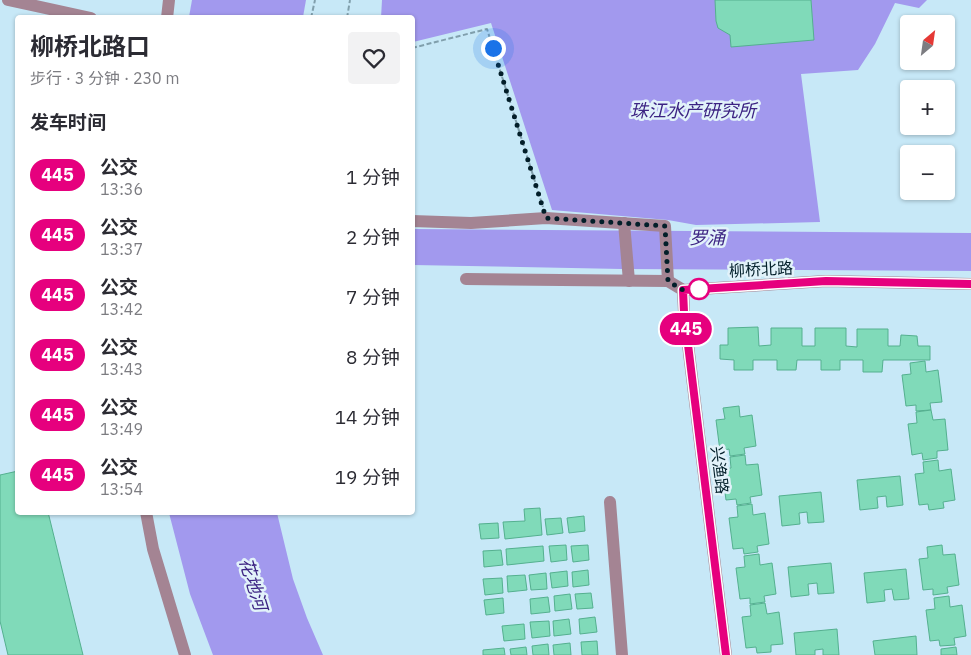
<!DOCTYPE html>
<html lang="zh">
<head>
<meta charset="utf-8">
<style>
  :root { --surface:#fff; --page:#f2f2f3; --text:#2b2b33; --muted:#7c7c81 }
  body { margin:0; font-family:"IBM Plex Sans","Noto Sans SC",sans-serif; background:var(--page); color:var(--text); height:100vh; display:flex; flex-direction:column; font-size:19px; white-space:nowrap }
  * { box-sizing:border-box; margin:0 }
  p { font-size:16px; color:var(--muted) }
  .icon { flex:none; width:28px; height:28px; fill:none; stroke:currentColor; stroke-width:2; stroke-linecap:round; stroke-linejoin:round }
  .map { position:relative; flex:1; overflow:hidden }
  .details { position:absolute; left:15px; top:15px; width:400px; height:500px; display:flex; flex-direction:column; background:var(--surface); border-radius:5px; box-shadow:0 1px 4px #0004 }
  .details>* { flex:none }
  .badge { padding:0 10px; border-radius:16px; font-size:18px; line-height:32px }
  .needle { width:32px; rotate:29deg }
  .buttons { position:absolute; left:900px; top:15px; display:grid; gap:10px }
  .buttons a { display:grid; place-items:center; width:55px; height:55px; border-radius:5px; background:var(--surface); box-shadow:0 1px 4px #0004; font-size:25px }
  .you { position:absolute; width:25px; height:25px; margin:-12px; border:4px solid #fff; border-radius:50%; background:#1a73e8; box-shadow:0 0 0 8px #1a73e833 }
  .map>.badge { position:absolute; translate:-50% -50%; box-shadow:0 0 0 2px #fff }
  h2 { padding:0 15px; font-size:19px; line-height:45px }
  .round { display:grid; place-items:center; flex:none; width:52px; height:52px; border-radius:5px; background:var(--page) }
  .head { display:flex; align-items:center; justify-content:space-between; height:85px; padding:0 15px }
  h1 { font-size:24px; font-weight:700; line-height:38px }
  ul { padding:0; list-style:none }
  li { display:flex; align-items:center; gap:15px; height:60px; padding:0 15px }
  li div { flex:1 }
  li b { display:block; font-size:19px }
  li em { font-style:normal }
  li .badge { min-width:55px; font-weight:700; text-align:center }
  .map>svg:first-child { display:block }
</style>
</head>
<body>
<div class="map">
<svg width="971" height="655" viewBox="0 0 971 655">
  <rect width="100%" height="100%" fill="#c7e8f7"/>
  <!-- water -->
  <g fill="#a299ee">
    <path d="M192 0H306L303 17H189Z"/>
    <path d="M382 0H927L919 8 895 3 875 44 858 70 801 74 820 222 696 225 668 220 552 210 491 23 413 42 412 18H381Z"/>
    <path d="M413 229 971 233V271L622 269 413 265Z"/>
    <path d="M169 513H277L293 579 307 618 323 655H213L190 594Z"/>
  </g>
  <!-- building -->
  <g fill="#80dab9" stroke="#54b08f">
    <path d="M715 0H811L814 40 731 47 730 35 718 28 716 21Z"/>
    <path d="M758 327 759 346 771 345V328H802V346H815V328H846V346L857 347V329H888V346H900L901 335 917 336 918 346H930V360H883L882 372H863V360H840V370H821V360H797L796 370H777V360H753V370H734V360L720 359V345H728V328Z"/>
    <path d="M925 361 926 372 938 370 942 402 930 403 931 410 916 411V405L906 406 902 375 911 374 910 363Z"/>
    <path d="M739 406 740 417 752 415 756 446 744 448 745 454 730 456 729 449 720 451 716 420 725 419 723 408Z"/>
    <path d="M931 410 933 420 945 419 948 450 937 451V458L923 460 922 453 912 455 908 424 917 423 916 412Z"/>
    <path d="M745 455 746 465 758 464 762 495 750 497 751 503 737 505 736 499 726 500 722 469 731 468 730 457Z"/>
    <path d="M938 460 939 471 951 469 955 500 943 502 944 508 929 510 928 504 919 505 915 474 924 473 923 462Z"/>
    <path d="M18 471V512H48L83 655H8L0 621V475Z"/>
    <path d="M900 476 903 505 887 507 886 496 877 497 878 508 860 510 857 480Z"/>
    <path d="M821 492 824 522 808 523 807 512 799 513 800 524 782 526 779 496Z"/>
    <path d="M752 504 753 515 765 513 769 544 757 546 758 552 744 554 743 548 733 549 729 518 738 517 737 506Z"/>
    <path d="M540 508 542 535 505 539 503 522 525 521 524 509Z"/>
    <path d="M584 516 585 531 569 533 567 518Z"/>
    <path d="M561 518 563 533 547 535 545 519Z"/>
    <path d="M498 523 499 538 481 539 479 524Z"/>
    <path d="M566 545 567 560 551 562 549 546Z"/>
    <path d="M588 545 589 560 573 562 571 546Z"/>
    <path d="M942 545 943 555 955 554 959 585 947 587 948 593 933 595V589L923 590 919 559 928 558 927 547Z"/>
    <path d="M543 546 544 561 507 565 506 549Z"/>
    <path d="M501 550 503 565 484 567 483 551Z"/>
    <path d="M759 554 760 565 772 563 776 594 764 596 765 602 750 604V598L740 599 736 568 745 567 744 556Z"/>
    <path d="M831 563 834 593 818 594 817 583 808 584 809 595 791 597 788 567Z"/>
    <path d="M906 569 909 599 894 600 892 589 884 590 885 601 867 603 864 573Z"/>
    <path d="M588 570 589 585 573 587 572 572Z"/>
    <path d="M567 571 568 586 552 588 550 573Z"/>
    <path d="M546 573 547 589 531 590 529 575Z"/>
    <path d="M525 575 527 590 508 592 507 576Z"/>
    <path d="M502 578 503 593 485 595 483 579Z"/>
    <path d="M591 593 593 608 577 609 575 594Z"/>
    <path d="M570 594 572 609 555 611 554 596Z"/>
    <path d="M949 596 950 607 962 605 966 636 954 638 955 645 940 646 939 640 930 641 926 610 935 609 934 598Z"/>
    <path d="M548 597 550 612 531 614 530 599Z"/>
    <path d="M503 598 504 613 486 615 484 600Z"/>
    <path d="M765 603 767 614 779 612 783 644 771 645V652L757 653 756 647 746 648 742 617 751 616 750 605Z"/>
    <path d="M595 617 597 632 580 634 579 619Z"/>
    <path d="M569 619 571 634 554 636 553 621Z"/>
    <path d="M549 621 550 636 532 638 530 622Z"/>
    <path d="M524 624 525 639 504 641 502 626Z"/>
    <path d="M837 629 839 655H823V649L815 650V655H796L794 633Z"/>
    <path d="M916 636 917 655H875L873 641Z"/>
    <path d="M597 641 598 655H582L581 642Z"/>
    <path d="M570 643 571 655H554L553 645Z"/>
    <path d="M548 644 549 655H533L532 646Z"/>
    <path d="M526 647 527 655H511L510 649Z"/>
    <path d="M956 647 957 655H941V649Z"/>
    <path d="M504 648 505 655H483V650Z"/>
  </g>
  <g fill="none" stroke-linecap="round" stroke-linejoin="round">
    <!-- path -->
    <g stroke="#809fac" stroke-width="2" stroke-dasharray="5 2.5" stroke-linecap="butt">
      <path d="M311 18 315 0"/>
      <path d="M347 18 350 0"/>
      <path d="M412 48 487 29 543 207"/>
    </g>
    <!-- minor -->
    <g stroke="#a48493" stroke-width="12">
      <path d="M8 0 91 18"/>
      <path d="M167 18 169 0"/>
      <path d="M412 221 471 223 546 218 665 226 668 281"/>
      <path d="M624 223 629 281"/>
      <path d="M466 279 668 281 683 290 826 281 971 284"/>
      <path d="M683 290 684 312 726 655"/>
      <path d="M610 502 622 655"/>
      <path d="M146 512 153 549 185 655"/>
    </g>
  </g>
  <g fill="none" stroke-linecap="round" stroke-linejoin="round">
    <!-- line casing -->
    <g stroke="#fff" stroke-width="11">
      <path id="line" d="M726 655 684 312 683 290 826 281 971 284"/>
    </g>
    <!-- line -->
    <use href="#line" stroke="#e6007e" stroke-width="8"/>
    <!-- walk -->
    <path stroke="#021e29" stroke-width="5" stroke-dasharray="0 9" d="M493 48 546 218 665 226 668 281 683 290 701 289H699"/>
  </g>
  <!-- markers -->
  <circle fill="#fff" stroke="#e6007e" stroke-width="2.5" cx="699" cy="289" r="10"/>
  <g text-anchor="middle" stroke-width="5" stroke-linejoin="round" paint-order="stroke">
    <!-- street labels -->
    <g font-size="16" fill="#021e29" stroke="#e2f2fa">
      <text transform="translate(761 269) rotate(-3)" y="6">柳桥北路</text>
      <text transform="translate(720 470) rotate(83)" y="6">兴渔路</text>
    </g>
    <!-- water labels -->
    <g font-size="18" font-style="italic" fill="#3c2383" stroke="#e2f2fa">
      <text x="693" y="117">珠江水产研究所</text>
      <text x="707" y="244">罗涌</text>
      <text transform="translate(253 584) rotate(73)" y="6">花地河</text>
    </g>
  </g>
</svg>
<div class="buttons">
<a><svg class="needle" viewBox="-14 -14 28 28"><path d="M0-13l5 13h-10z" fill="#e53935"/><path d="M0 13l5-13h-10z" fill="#7c7c81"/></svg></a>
<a>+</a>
<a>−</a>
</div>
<div class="you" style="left:493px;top:48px"></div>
<b class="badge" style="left:686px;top:329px;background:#e6007e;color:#fff">445</b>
<section class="details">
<div class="head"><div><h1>柳桥北路口</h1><p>步行 · 3 分钟 · 230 m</p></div><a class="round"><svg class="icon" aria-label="heart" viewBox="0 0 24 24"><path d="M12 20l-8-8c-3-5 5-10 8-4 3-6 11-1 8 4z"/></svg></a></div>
<h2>发车时间</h2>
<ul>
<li><span class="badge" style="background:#e6007e;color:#fff">445</span><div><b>公交</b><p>13:36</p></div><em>1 分钟</em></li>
<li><span class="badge" style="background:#e6007e;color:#fff">445</span><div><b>公交</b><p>13:37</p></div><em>2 分钟</em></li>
<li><span class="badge" style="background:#e6007e;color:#fff">445</span><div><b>公交</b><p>13:42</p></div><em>7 分钟</em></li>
<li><span class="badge" style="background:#e6007e;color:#fff">445</span><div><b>公交</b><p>13:43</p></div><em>8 分钟</em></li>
<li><span class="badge" style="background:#e6007e;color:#fff">445</span><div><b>公交</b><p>13:49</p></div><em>14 分钟</em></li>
<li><span class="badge" style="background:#e6007e;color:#fff">445</span><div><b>公交</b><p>13:54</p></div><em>19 分钟</em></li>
</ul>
</section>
</div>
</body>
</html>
